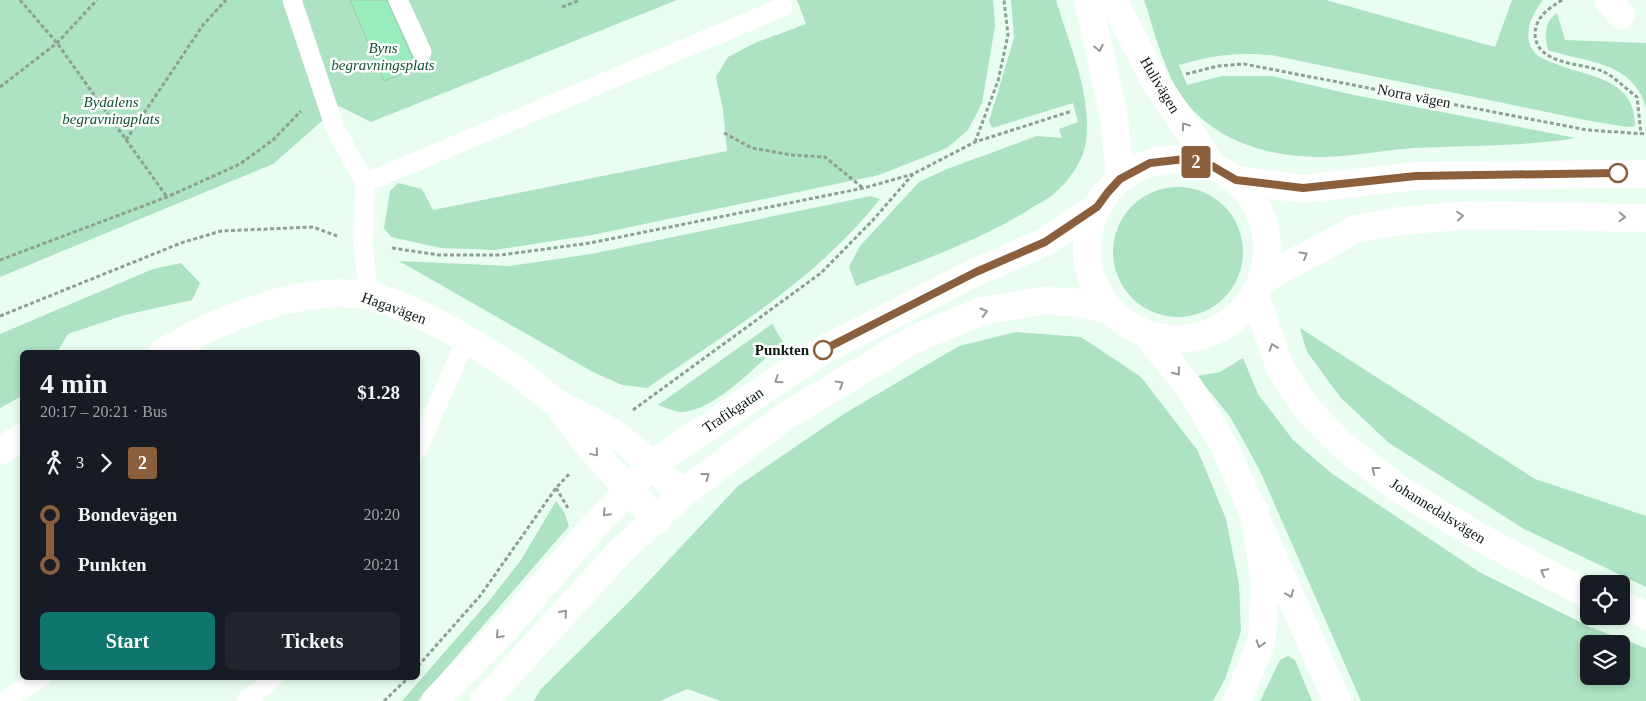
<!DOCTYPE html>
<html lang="en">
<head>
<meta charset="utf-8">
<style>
  :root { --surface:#171b24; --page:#20242c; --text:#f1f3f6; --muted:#9ea1a6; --accent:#0f766e }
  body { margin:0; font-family:Georgia,serif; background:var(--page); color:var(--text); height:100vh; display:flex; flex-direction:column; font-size:19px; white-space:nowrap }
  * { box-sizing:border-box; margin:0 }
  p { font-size:16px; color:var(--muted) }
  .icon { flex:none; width:28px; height:28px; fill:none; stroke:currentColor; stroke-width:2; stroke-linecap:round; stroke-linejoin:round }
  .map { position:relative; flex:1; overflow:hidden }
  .drawer { position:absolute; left:20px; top:350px; width:400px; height:330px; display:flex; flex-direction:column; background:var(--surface); border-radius:8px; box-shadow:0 2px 8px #0003 }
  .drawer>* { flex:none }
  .badge { padding:0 10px; border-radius:4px; font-size:18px; line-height:32px }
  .fabs { position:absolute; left:1580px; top:575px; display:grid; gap:10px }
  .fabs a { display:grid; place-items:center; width:50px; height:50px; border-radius:8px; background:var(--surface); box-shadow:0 2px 8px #0003; font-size:25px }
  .map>.badge { position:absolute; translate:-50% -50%; box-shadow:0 0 0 2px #fff }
  .legs { display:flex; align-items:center; gap:8px; height:55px; padding:0 20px; font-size:16px }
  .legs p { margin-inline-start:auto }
  .headline { display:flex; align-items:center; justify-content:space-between; height:85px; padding:0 20px }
  h1 { font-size:28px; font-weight:600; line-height:38px }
  .primary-button { display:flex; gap:10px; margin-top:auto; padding:10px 20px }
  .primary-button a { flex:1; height:58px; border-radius:8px; background:var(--accent); color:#fff; font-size:20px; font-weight:600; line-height:58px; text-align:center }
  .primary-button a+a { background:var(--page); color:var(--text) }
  ul { padding:0 20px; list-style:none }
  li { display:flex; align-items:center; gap:18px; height:50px; font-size:19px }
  li i { display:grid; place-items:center; width:8px; height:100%; margin:0 6px; background:currentColor }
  li i::after { content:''; width:12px; height:12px; margin:-6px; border:4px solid; border-radius:50%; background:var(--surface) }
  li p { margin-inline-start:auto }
  li:first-child i { background:linear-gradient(#0000 50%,currentColor 0) }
  li:last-child i { background:linear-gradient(currentColor 50%,#0000 0) }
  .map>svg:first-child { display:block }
</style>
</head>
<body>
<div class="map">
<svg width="1646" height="701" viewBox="0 0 1646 701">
  <rect width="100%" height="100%" fill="#e9fef1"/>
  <!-- green -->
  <g fill="#ade2c2" fill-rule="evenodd">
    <path d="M0 0H677L371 122 339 106 273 164 0 277Z"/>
    <path d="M797 0H993L995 26 982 103 968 130 947 148 879 175 592 235 495 250 441 248 391 237 384 228 390 191 398 183 422 189 433 210 727 151 723 110 716 77 728 57 757 42 806 24Z"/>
    <path d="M1011 0H1056C1069 44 1092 94 1086 141 1084 159 1070 180 1056 192 1049 199 1039 203 1030 209 977 242 915 263 856 286L849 267 860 246 919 182 947 169 1037 136 1062 138 1059 129 1078 122 1073 103 992 128 989 121 1014 38Z"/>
    <path d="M1144 0H1326L1495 47 1512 0H1543C1531 15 1520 39 1537 55 1540 58 1547 60 1551 62 1584 77 1636 76 1635 126L1627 127 1585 120 1271 55C1236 52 1213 55 1179 65L1187 85 1222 76H1272L1354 95 1576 138C1522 147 1469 145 1414 148 1383 150 1351 157 1320 157 1269 157 1214 141 1183 98 1163 70 1155 32 1144 0Z"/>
    <path d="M1557 13 1565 40 1646 43V108C1633 61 1587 63 1548 50 1545 34 1543 24 1557 13Z"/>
    <circle cx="1178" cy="252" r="65"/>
    <path d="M871 196 880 199C818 278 729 332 647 388L622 385 593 372 399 261 510 266 591 254Z"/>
    <path d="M181 263 200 283 192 300 125 315 68 334 57 352H22V396L0 408V334L153 269Z"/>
    <path d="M772 324 783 342C759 363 713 413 680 412 673 411 664 407 658 405Z"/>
    <path d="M1300 328 1535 479 1646 516V587L1524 529 1389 443 1341 398 1307 352Z"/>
    <path d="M1016 332 1081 337 1141 377 1198 451 1226 519 1239 584 1241 631 1225 679 1213 701H721L687 689 660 701H534L540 690 633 598 738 486 842 415 959 346Z"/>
    <path d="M1243 358 1258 394 1293 440 1331 473 1481 573 1590 627 1646 648V701H1361L1260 471 1231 418 1197 376 1220 372ZM1589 644H1621V676H1589Z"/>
    <path d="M556 501 564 512 569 526 418 701H402L489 601 521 560Z"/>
    <path d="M1288 656 1295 660 1312 701H1260L1280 660Z"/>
  </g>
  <!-- building -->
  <path fill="#99ecbc" stroke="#a3c5b0" d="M350 0H387L412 57 419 67 384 81Z"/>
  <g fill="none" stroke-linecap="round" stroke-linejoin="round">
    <!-- path -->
    <g stroke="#8ea096" stroke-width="3" stroke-dasharray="4 2.5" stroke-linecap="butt">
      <path d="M20 0 57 43 167 197"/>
      <path d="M1562 0C1548 9 1535 17 1535 35 1537 65 1582 63 1602 71 1614 76 1626 89 1637 97L1641 134"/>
      <path d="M562 7 580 0"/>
      <path d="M1186 74 1218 66 1244 64 1587 130 1646 134"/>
      <path d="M0 87 57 43 97 0"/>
      <path d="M724 133 752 148 792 155 825 157 863 188"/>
      <path d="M126 140 203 25 226 0"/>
      <path d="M975 142 998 81 1008 35 1004 0"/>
      <path d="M392 248 439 255H501L590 243 864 188 913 174"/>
      <path d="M0 260 167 197 240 164 273 140 301 111"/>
      <path d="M0 316 181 243 221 231 313 227 337 236"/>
      <path d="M633 410 821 273 873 220 913 174 975 142 1072 111"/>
      <path d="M556 488 568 508"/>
      <path d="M418 666 480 596 556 488 570 473"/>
      <path d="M384 701 408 678"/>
    </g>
    <!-- lane -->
    <g stroke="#fff" stroke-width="19">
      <path d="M292 0 335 128 365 183"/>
      <path d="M398 0 422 52"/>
      <path d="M369 296 363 244 365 183 783 7"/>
      <path d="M418 449 466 339"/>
      <path d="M4 701 41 678"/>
      <path d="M246 701 273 678"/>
    </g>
    <!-- street -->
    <path stroke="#fff" stroke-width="28" d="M1608 0 1621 15"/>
    <!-- secondary -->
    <g stroke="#fff" stroke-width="28">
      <path d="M1088 0 1114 117 1120 179"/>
      <path d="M1113 0 1157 85 1213 166"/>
      <circle cx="1177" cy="249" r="90"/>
      <path d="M1236 180 1303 189 1415 176 1646 174"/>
      <path d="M1262 280 1356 229 1399 221 1471 215 1646 218"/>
      <path d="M1255 296 1281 370 1307 409 1342 445 1402 491 1490 543 1589 595"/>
      <path d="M1146 334 1189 387 1223 444 1337 701"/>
      <path d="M163 352C217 320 304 283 368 296 411 304 482 347 519 373 531 382 542 393 554 401 572 412 591 419 608 430 635 447 659 472 682 494"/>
      <path d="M563 412 592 450 657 520"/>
      <path d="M0 451 22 437"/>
      <path d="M1621 606 1646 615"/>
      <path d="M435 701 504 630 590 531 651 465 823 350 976 272 1045 242 1097 207"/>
      <path d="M484 701 618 554 682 494 784 417 914 339 983 311 1041 301 1075 302 1112 311"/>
    </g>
    <!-- highway -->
    <path stroke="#fff" stroke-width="28" d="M1237 701 1262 640 1265 585 1254 509"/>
  </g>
  <!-- one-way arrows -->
  <defs><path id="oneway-chevron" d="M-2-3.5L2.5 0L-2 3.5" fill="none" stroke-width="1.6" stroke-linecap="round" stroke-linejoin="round" transform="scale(1.25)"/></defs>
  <g stroke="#929894">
    <use href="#oneway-chevron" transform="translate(1099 48) rotate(78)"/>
    <use href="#oneway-chevron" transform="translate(1185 126) rotate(-125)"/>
    <use href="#oneway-chevron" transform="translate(1460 216) rotate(-4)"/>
    <use href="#oneway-chevron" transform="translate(1622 217) rotate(2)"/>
    <use href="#oneway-chevron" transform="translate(1304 255) rotate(-30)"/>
    <use href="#oneway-chevron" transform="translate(984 312) rotate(-16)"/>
    <use href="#oneway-chevron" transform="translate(1273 347) rotate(-109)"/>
    <use href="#oneway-chevron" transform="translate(1177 372) rotate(51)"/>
    <use href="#oneway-chevron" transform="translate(778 380) rotate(146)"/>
    <use href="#oneway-chevron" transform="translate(840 384) rotate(-31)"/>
    <use href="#oneway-chevron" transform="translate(595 453) rotate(50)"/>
    <use href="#oneway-chevron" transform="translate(1375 470) rotate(-142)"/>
    <use href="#oneway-chevron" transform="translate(706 476) rotate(-37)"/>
    <use href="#oneway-chevron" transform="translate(606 513) rotate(134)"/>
    <use href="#oneway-chevron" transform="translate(1544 572) rotate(-152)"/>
    <use href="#oneway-chevron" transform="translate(1290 594) rotate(67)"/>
    <use href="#oneway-chevron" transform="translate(564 613) rotate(-48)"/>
    <use href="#oneway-chevron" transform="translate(499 635) rotate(134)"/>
    <use href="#oneway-chevron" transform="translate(1260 644) rotate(107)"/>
  </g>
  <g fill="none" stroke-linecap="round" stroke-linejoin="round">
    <!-- line-1 casing -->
    <g stroke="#fff" stroke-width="11">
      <path id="line-1" d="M823 350 976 272 1045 242 1097 207 1108 192 1120 179 1150 163 1185 159 1212 166 1236 180 1303 188 1416 176 1618 173"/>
    </g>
    <!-- line-1 -->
    <use href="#line-1" stroke="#8b5e3c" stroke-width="8"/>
  </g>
  <!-- markers -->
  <g fill="#fff" stroke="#8b5e3c" stroke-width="2.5">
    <circle cx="1618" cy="173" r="9"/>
    <circle cx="823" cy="350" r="9"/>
  </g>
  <g text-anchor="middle" stroke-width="5" stroke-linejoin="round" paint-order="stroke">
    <!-- park labels -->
    <g font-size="15" font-style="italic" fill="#115133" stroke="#fff">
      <text x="383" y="53">Byns<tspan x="383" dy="17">begravningsplats</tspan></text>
      <text x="111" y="107">Bydalens<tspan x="111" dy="17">begravningplats</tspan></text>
    </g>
    <!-- street labels -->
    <g font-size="15" fill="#0c1912" stroke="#fff">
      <text transform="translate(1160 85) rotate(59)" y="5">Hulivägen</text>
      <text transform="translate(1414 96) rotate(11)" y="5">Norra vägen</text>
      <text transform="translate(394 308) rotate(20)" y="5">Hagavägen</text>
      <text transform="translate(733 410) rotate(-34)" y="5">Trafikgatan</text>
      <text transform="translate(1438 511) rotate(32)" y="5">Johannedalsvägen</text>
    </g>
    <!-- stop labels -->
    <g font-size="15" font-weight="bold" fill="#0c1912" stroke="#fff" text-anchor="end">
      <text x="809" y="355">Punkten</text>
    </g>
  </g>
</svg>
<div class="fabs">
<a><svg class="icon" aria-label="locate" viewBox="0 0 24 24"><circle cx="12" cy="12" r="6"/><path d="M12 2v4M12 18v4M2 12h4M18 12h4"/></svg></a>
<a><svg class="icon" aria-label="layers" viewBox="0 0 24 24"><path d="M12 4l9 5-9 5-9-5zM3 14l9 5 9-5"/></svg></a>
</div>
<b class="badge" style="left:1196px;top:162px;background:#8b5e3c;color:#fff">2</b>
<section class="drawer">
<div class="headline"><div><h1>4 min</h1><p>20:17 – 20:21 · Bus</p></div><b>$1.28</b></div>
<div class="legs"><svg class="icon" aria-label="walk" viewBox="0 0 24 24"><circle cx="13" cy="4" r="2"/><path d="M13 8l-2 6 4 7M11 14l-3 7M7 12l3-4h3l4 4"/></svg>3<svg class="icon" aria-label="forward" viewBox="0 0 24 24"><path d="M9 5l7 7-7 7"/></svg><b class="badge" style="background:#8b5e3c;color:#fff">2</b></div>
<ul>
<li><i style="color:#8b5e3c"></i><b>Bondevägen</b><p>20:20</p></li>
<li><i style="color:#8b5e3c"></i><b>Punkten</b><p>20:21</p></li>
</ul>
<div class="primary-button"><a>Start</a><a>Tickets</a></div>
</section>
</div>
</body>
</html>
